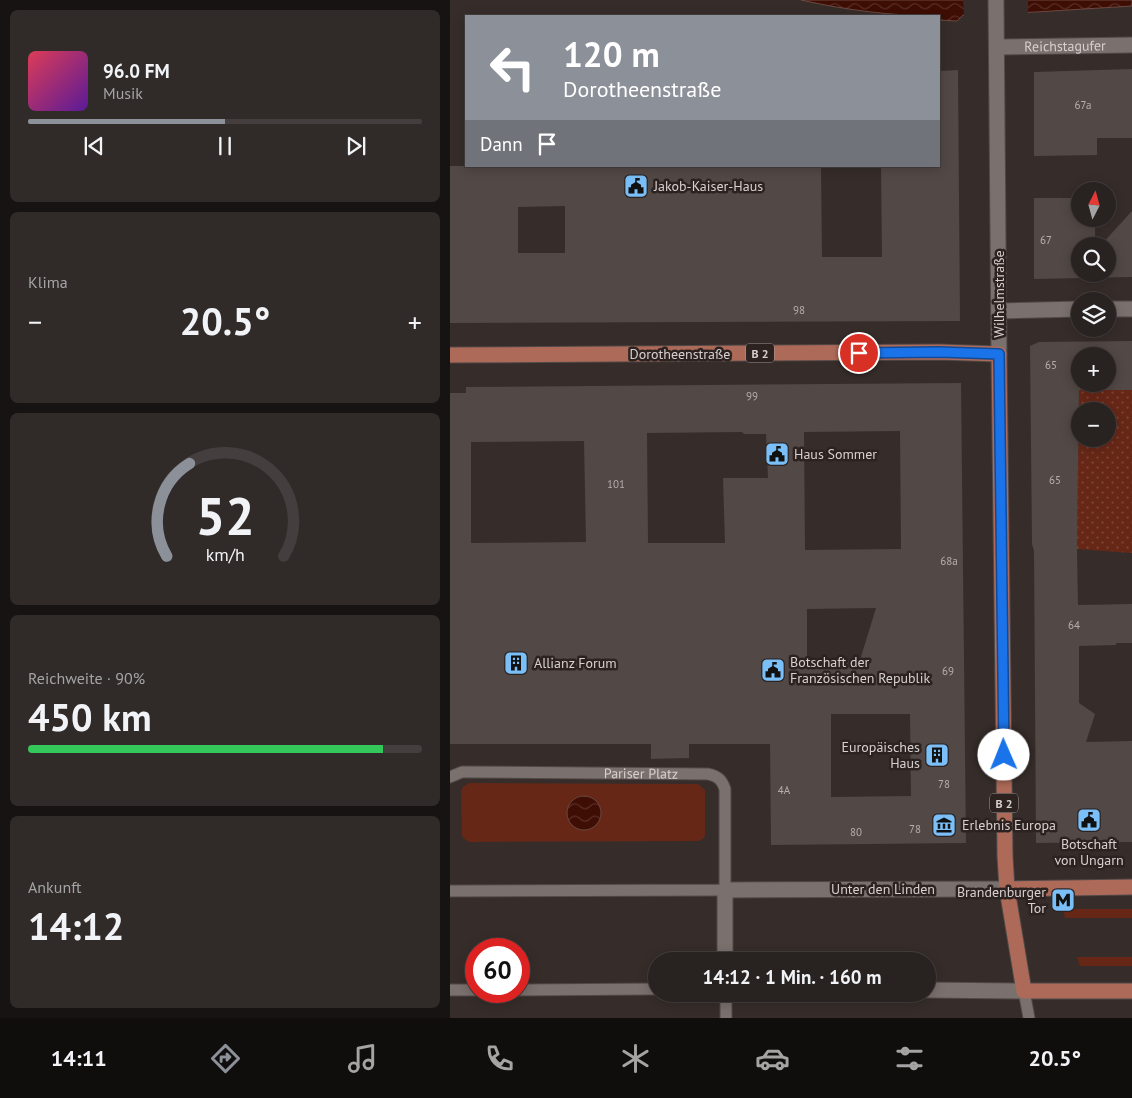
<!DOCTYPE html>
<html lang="de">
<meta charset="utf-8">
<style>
:root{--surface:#282220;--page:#302a29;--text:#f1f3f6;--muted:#a5a4a5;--line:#443f3e;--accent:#8c9099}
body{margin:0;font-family:"PT Sans",sans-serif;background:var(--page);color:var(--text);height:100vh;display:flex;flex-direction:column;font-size:19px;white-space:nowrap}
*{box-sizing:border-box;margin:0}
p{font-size:16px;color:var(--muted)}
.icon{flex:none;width:28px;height:28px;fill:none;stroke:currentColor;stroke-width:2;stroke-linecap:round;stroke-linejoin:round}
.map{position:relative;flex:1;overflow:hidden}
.side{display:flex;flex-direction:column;gap:10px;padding:10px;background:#161312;width:450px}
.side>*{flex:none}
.top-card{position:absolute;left:15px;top:15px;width:475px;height:152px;border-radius:0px;box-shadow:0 2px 12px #0003,0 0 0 1px var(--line);background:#8c9099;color:#fff;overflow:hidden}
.needle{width:32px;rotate:6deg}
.controls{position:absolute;left:621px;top:182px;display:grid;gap:10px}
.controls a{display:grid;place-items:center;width:45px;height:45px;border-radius:50%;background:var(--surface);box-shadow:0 2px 12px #0003,0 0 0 1px var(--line);font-size:25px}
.speed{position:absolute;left:15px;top:938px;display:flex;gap:10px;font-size:25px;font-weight:700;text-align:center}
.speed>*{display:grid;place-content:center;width:65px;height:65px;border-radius:50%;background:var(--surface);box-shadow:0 2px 12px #0003,0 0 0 1px var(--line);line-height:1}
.speed .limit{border:8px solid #d22;background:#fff;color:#111}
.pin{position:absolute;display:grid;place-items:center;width:42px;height:42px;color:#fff;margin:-21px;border:2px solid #fff;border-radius:50%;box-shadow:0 1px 5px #0007}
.me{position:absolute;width:55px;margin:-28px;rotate:359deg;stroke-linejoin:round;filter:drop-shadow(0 0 4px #0008)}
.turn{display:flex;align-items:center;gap:18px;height:105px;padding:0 15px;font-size:22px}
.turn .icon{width:65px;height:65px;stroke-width:2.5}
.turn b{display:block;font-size:35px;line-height:42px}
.then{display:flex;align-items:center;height:48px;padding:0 15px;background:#0003;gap:10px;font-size:19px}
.big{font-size:38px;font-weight:700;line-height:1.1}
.side .widget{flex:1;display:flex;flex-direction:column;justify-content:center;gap:8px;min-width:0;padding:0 18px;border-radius:8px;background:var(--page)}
.side .dial{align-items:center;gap:0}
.dial svg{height:130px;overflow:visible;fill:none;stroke:var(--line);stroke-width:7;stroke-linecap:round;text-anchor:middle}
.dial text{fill:var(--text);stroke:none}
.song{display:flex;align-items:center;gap:15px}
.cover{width:60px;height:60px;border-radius:8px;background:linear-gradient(135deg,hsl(350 70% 55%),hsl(270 70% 35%))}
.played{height:5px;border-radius:2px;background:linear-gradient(90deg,var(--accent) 50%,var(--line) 50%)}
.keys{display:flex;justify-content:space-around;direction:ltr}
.heat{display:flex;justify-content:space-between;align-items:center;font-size:28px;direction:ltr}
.charge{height:8px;border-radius:4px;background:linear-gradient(90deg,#34c759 90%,var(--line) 0)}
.trip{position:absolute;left:198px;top:952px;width:288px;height:50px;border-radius:25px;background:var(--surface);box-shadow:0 2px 12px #0003,0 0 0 1px var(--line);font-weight:700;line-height:50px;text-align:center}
.tab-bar{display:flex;height:80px;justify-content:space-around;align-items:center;background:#100e0d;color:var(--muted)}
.tab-bar .icon{width:35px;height:35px}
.tab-bar .current{color:var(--accent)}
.tab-bar b{font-size:22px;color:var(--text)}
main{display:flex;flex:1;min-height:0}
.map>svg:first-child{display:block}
.grass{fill:#672717;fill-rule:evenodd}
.park{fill:url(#park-dots);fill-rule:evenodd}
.water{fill:url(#water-waves);stroke:#6c4840}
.pier{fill:#362d2a}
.building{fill:#524846;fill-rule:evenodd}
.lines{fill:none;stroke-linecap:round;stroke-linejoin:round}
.service-casing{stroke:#514948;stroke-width:13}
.minor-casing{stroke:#514948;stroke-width:17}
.tertiary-casing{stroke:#514948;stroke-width:17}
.primary-casing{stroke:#514948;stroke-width:17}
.service{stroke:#7a706d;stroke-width:11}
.minor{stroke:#7a706d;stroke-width:15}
.tertiary{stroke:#7a706d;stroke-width:15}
.primary{stroke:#ae6a59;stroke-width:15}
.route-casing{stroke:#114b97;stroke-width:12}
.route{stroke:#1a73e8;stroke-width:9}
.labels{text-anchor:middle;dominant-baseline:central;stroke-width:5;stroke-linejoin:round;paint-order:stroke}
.number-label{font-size:11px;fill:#b5aead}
.shield{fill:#2c2321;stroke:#a39c9b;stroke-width:1}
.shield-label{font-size:12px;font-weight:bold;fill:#d6d0cf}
.street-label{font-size:14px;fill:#d6d0cf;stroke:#2c2321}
.poi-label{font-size:14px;fill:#d6d0cf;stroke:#2c2321;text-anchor:start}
</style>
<main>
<section class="side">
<div class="widget">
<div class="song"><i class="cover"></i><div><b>96.0 FM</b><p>Musik</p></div></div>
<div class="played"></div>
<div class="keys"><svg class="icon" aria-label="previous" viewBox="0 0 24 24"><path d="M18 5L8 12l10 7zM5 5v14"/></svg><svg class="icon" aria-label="pause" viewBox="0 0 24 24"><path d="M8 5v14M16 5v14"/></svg><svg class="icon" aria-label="next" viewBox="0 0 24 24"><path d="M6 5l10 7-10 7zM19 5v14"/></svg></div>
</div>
<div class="widget"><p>Klima</p>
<div class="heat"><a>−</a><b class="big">20.5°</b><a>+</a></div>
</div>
<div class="widget dial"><svg viewBox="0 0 100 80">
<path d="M14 69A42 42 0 1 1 86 69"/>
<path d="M14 69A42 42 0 0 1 28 12" stroke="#8c9099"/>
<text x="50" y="56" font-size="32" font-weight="700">52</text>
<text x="50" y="72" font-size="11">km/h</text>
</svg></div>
<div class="widget"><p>Reichweite · 90%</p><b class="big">450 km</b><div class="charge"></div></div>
<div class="widget"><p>Ankunft</p><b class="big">14:12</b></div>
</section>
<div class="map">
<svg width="682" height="1018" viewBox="0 0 682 1018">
<defs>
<pattern id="park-dots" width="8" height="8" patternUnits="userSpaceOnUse" patternTransform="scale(1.25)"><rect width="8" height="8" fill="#672717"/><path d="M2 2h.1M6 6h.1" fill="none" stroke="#7c4538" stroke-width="1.8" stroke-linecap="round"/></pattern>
<pattern id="water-waves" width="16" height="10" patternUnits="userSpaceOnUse" patternTransform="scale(1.25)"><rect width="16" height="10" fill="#3e0d03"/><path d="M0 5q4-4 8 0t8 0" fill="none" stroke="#592f27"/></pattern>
</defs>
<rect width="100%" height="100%" fill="#362d2a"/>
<g class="grass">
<path d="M 19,783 L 248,784 L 255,790 L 255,835 L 254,838 L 249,841 L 19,842 L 13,838 L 12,834 L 11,791 L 13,787 ZM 133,796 L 143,799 L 147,824 L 137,829 L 122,825 C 113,813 118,800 133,796 Z"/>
<polygon points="613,909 682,909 682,918 615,918"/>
<polygon points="627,957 682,957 682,966 630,966"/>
</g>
<path class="park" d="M 629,390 L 682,390 L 682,553 L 627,549 ZM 630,411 L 658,411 L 658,439 L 630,439 Z"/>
<g class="water">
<path d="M 351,0 L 682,0 L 682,6 L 586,12 L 513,15 L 507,21 L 489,20 L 489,16 C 442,16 396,10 351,0 Z"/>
<circle cx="134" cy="813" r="17"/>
</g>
<polygon class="pier" points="513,0 578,0 578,15 514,18"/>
<g class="building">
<polygon points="682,69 682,138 647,138 647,155 584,156 584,72"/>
<path d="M 508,70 L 510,321 L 0,323 L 0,166 L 371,166 L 372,257 L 432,257 L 431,166 L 489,166 L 489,71 ZM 115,206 L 115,253 L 68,253 L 68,207 Z"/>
<polygon points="584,198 630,198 630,219 645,219 645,246 630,246 630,274 658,274 658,246 650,246 682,211 682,277 584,279"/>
<path d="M 682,341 L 682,390 L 629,390 L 627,549 L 628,605 L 682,604 L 682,643 L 666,643 L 666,645 L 629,646 L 629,703 L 645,714 L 636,742 L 682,741 L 682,842 L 586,843 L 584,551 L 582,544 L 580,346 L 589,342 ZM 630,356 L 658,356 L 658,384 L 630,384 Z"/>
<path d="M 511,383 L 516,843 L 321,845 L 320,744 L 239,744 L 239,758 L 201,759 L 201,744 L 0,744 L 0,393 L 16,393 L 16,387 ZM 450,431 L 451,549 L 355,550 L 354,432 ZM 292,432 L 294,434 L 316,434 L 318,478 L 273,478 L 275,543 L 198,543 L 197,433 ZM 134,441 L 136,542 L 21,543 L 21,442 ZM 426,608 L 410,660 L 357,661 L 357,609 ZM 381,714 L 460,714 L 461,796 L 381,797 Z"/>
</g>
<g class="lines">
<g class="service-casing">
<g id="service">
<path id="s1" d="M 0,777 L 12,772 L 19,772 L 258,774 C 268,776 272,780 275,789 L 275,890 L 0,891"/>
<polyline points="0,990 26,990"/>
<polyline points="69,990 206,989"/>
<polyline points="574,991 579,1018"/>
<polyline points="276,1018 276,994"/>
</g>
</g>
<g class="minor-casing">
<g id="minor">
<path id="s2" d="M 547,47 L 682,45"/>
<polyline points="658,309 682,309"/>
<polyline points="549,311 630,309"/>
<polyline points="275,961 275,890 557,889"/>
<polyline points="476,990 574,991"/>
</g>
</g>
<g class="tertiary-casing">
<polyline id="tertiary" points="546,0 549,354"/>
</g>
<g class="primary-casing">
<g id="primary">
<polyline points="0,355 489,352 549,354 555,856 557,889 574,991 682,991"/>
<polyline points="557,889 682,887"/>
</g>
</g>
<use href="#service" class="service"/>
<use href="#minor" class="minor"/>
<use href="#tertiary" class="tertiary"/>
<use href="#primary" class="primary"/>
</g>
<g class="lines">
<g class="route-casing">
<polyline id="route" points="409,353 489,352 549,354 554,755"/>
</g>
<use href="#route" class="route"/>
</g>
<defs>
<g id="civic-square" transform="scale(1.25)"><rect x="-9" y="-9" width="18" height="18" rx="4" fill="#7abff8" stroke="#2c2321"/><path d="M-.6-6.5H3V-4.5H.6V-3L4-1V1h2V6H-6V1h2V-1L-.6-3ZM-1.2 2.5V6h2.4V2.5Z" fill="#111"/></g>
<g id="building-square" transform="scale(1.25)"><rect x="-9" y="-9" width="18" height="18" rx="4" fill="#7abff8" stroke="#2c2321"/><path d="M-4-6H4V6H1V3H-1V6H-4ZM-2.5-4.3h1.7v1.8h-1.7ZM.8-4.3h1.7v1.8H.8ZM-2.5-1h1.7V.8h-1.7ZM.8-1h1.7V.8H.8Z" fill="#111"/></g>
<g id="museum-square" transform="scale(1.25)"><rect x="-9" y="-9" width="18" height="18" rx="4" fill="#7abff8" stroke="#2c2321"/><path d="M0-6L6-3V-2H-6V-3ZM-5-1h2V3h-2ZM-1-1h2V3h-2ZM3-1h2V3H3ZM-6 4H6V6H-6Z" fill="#111"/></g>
<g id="metro-square" transform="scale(1.25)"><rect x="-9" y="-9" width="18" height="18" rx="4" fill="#7abff8" stroke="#2c2321"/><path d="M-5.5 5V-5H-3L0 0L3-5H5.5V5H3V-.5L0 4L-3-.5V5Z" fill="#111"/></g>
</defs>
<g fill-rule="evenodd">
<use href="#civic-square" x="186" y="186"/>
<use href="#civic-square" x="327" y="454"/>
<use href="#building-square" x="66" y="663"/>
<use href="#civic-square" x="323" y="670"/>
<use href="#building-square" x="487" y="755"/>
<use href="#civic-square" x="639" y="820"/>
<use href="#museum-square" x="494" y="825"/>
<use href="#metro-square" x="613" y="900"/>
</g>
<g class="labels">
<g class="number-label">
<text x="633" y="105">67a</text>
<text x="596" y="240">67</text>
<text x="349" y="310">98</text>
<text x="601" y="365">65</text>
<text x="302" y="396">99</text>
<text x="605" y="480">65</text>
<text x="166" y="484">101</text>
<text x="499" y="561">68a</text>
<text x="624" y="625">64</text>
<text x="498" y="671">69</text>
<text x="494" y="784">78</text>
<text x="334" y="790">4A</text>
<text x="465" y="829">78</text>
<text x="406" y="832">80</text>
</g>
<g class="shield">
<rect x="296" y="343.5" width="28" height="19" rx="4"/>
<rect x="540" y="793.5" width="28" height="19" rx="4"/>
</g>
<g class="shield-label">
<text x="310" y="353">B 2</text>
<text x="554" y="803">B 2</text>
</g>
<g class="street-label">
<text stroke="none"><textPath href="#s2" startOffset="68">Reichstagufer</textPath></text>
<text transform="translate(549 294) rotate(-90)">Wilhelmstraße</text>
<text x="230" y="354">Dorotheenstraße</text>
<text stroke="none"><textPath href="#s1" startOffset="192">Pariser Platz</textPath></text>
<text x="433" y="889">Unter den Linden</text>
</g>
<g class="poi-label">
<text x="204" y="186">Jakob-Kaiser-Haus</text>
<text x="344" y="454">Haus Sommer</text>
<text x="340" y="662">Botschaft der<tspan x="340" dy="16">Französischen Republik</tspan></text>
<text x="84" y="663">Allianz Forum</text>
<text x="470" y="747" text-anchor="end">Europäisches<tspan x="470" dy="16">Haus</tspan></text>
<text x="512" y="825">Erlebnis Europa</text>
<text x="639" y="844" text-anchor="middle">Botschaft<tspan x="639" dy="16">von Ungarn</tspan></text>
<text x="596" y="892" text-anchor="end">Brandenburger<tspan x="596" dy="16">Tor</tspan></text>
</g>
</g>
</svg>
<div class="controls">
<a><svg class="needle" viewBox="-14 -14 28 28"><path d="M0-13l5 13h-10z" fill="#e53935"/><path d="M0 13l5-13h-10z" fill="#a5a4a5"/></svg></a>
<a><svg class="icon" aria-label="search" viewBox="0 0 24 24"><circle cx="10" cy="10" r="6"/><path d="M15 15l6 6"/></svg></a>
<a><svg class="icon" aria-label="layers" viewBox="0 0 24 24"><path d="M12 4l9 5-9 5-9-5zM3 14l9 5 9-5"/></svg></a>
<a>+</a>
<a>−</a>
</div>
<div class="speed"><div class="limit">60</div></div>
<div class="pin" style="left:409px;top:353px;background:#d93025"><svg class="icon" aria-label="arrive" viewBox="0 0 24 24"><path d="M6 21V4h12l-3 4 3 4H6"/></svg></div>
<svg class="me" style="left:554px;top:755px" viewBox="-20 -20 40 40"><circle r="19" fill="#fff"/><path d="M0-13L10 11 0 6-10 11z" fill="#1a73e8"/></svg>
<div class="trip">14:12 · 1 Min. · 160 m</div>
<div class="top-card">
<div class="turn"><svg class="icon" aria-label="left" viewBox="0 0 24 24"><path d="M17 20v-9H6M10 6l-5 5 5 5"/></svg><div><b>120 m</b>Dorotheenstraße</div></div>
<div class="then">Dann<svg class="icon" aria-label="arrive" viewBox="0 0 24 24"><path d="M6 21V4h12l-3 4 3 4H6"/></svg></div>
</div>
</div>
</main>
<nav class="tab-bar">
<b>14:11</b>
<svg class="icon current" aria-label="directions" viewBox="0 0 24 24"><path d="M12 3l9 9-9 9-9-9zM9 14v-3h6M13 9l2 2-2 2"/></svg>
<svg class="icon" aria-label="music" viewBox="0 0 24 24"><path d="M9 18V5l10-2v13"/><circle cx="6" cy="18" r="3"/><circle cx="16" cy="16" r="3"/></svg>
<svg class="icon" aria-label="phone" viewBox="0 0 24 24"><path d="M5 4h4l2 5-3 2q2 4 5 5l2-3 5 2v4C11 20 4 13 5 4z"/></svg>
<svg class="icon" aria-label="climate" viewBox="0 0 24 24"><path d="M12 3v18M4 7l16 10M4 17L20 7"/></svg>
<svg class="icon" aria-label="car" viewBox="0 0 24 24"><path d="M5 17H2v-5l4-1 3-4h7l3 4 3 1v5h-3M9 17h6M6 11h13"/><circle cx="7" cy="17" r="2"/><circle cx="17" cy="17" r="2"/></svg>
<svg class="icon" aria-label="filters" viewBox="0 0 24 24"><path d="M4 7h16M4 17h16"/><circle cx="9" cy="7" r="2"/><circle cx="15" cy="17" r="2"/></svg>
<b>20.5°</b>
</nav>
